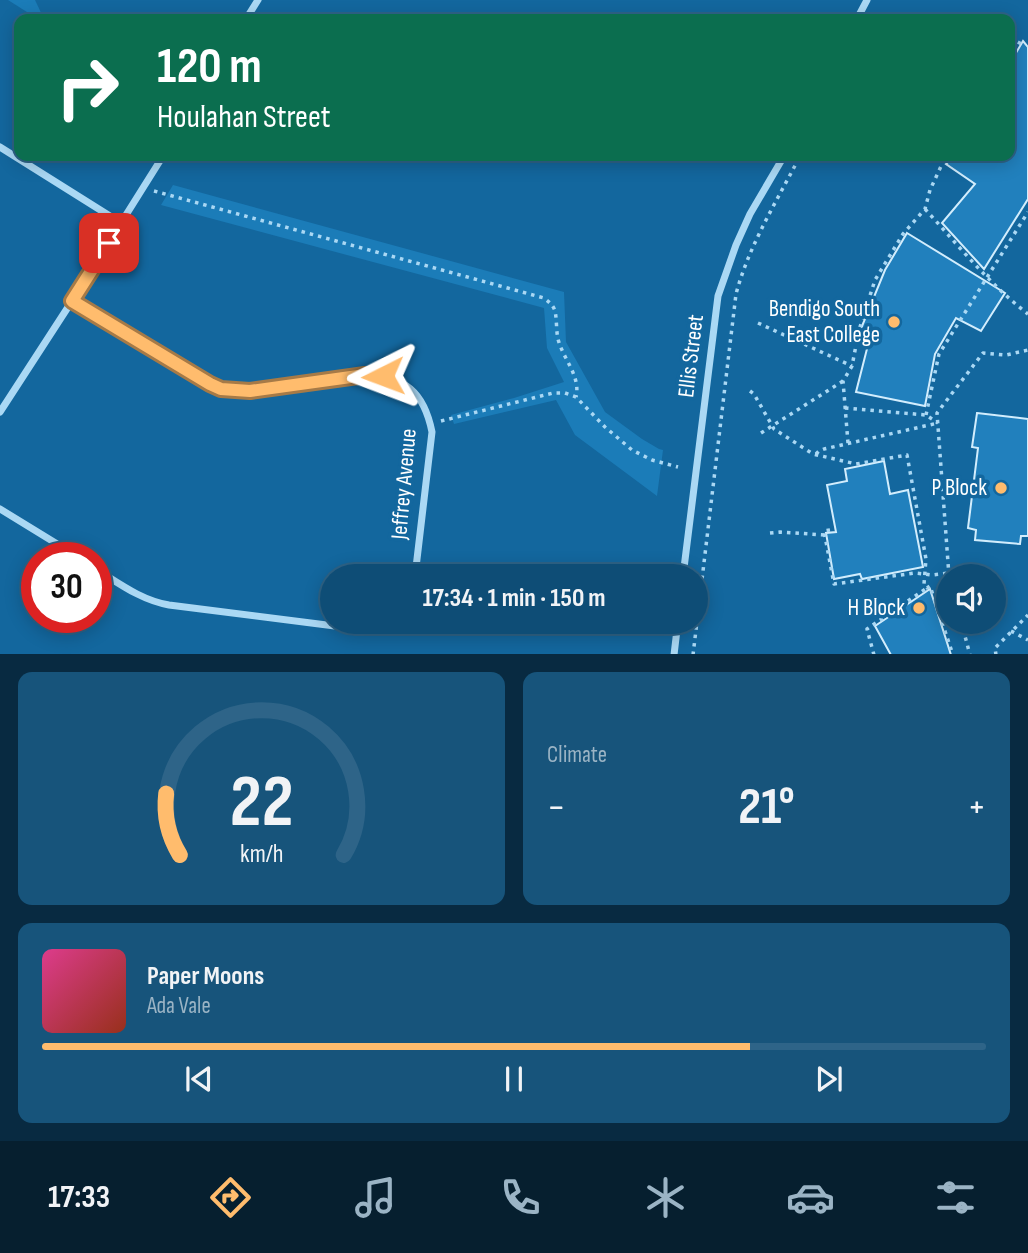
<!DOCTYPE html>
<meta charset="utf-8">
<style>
:root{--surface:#0e4d76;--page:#17547b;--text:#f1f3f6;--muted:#9bb4c5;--line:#2e6488;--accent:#ffbc6d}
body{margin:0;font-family:"Sofia Sans Condensed",sans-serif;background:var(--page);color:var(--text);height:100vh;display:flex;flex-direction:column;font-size:26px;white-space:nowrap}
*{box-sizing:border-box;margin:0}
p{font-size:23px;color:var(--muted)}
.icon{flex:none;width:38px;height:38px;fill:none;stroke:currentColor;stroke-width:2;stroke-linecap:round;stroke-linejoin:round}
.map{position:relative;height:654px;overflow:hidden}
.sheet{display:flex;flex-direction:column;gap:18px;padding:18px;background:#082a41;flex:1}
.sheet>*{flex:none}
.guide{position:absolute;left:14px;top:14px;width:1001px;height:147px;border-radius:14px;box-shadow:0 4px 18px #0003,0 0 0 2px var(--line);background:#0b6e4f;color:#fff;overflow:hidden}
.tools{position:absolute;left:936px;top:564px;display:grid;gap:14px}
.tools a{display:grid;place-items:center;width:70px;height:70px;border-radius:50%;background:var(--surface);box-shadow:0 4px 18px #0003,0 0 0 2px var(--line);font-size:35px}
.speed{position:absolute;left:21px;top:542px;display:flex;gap:14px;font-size:35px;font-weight:700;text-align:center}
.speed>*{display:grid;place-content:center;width:91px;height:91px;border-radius:50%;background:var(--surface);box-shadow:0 4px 18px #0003,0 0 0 2px var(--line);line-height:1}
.speed .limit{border:10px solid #d22;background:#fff;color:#111}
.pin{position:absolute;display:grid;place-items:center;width:60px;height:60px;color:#fff;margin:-30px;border-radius:14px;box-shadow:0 4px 10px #0006}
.me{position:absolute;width:77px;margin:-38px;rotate:267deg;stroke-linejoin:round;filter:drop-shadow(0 0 5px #0008)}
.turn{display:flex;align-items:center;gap:24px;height:147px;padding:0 28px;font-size:32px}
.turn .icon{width:91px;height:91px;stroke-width:2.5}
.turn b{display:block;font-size:49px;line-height:60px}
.big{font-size:52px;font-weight:700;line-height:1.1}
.sheet .card{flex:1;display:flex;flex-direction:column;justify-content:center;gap:10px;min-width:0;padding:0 24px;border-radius:14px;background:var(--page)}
.sheet .dial{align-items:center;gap:0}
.dial svg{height:182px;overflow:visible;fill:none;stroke:var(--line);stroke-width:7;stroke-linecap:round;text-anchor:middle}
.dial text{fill:var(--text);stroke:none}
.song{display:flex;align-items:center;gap:21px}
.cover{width:84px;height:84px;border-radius:10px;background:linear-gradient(135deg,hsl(330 70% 55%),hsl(10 70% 35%))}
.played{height:7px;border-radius:4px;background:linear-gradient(90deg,var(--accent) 75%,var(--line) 75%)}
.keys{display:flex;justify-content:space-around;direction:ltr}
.heat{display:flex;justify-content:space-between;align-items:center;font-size:38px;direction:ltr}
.sheet .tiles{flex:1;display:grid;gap:18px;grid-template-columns:1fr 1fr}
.card:last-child{grid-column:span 2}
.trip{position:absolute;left:320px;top:564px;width:388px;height:70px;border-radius:35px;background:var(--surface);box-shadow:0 4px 18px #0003,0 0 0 2px var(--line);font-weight:700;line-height:70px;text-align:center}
.menu{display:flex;height:112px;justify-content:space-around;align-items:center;background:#061f2f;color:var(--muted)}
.menu .icon{width:49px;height:49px}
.menu .selected{color:var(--accent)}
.menu b{font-size:32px;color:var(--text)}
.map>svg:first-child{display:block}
.green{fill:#1b7cb8}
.building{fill:#2180bd;stroke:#d2edfd;stroke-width:2}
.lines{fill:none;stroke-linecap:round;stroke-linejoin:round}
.path{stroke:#aad8f4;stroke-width:3.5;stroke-dasharray:3.5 5;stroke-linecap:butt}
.minor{stroke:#aad8f4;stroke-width:7}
.route-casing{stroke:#a67a47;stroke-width:18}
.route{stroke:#ffbc6d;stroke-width:12}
.poi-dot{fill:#ffbc6d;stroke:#13679e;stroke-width:2.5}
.labels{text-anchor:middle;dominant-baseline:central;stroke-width:7;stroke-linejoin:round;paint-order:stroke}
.poi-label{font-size:23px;fill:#fff;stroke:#13679e;text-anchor:end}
.street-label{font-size:23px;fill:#fff;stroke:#13679e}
</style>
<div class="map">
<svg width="1028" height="655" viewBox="0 0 1028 655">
<rect width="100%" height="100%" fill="#13679e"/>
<g class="green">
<polygon points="8,0 35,0 44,19 38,19"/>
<polygon points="173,185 564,292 566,342 605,412 642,439 659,449 663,450 657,496 575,435 556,400 454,424 451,415 514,398 564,382 547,348 544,308 161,205"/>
</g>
<g class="building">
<polygon points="1023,41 1028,47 1028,199 984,269 942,223 975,184 946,164 954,156 1010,156 1010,63"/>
<polygon points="907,233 1005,293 981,331 956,318 935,354 925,406 856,392 870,337 860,331 885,270"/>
<polygon points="977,413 1028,419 1028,536 1021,536 1020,544 975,540 976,530 968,528 978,448 972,447"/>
<polygon points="884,461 890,494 908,490 923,567 862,579 860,574 834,579 826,533 836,532 827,485 847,481 845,469"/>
<polygon points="930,589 951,655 891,655 875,626"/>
</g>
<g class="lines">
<g class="path">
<polyline points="1010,59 1021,40"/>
<path d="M 154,191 L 544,298 C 549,302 553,305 555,311 C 557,320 556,330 558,339 C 563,359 581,376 576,397"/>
<path d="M 925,209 C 958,245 989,284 1028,314"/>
<polyline points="758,323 852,366"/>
<polyline points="750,391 754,394 774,429 813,454 856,464 907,455 926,559 924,584 927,588 930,586 953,655"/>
<polyline points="845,408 926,415 938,423"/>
<polyline points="926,415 939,354 1028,212"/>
<polyline points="441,421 553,393 565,393 576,397 605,427 632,450 652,460 678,467"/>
<polyline points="761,433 843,381"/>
<polyline points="848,443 843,381 852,366 859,330 875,280 903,234 925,209 930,190 943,162 949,156"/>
<polyline points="816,454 819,451 824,449 938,423"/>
<polyline points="830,530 824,531 834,584 915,573 932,575 949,573"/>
<polyline points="770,533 780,532 825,535"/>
<polyline points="949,576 937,413 983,353 1006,355 1028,350"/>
<polyline points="961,621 970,655"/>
<polyline points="1011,631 1028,640"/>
<path d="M 693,655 L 736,294 C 749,245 777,201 800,156"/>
<polyline points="874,655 867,629 927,588"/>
<polyline points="996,655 995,648 1028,615"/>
</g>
<g class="minor">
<polyline points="246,19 258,0"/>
<polyline points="857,19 867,0"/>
<polyline points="0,147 121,223"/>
<path d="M 72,301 L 210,384 L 221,389 L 250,391 L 365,375 C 405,376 424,392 432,432 L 415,576"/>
<polyline points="0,412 72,301 163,156"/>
<polyline points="0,509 80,558"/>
<path d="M 96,569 C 120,584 141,600 169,605 L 374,631 C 386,632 397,631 405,621"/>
<polyline points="683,576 718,296 736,245 750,214 784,156"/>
<polyline points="674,655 678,621"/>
</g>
</g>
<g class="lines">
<g class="route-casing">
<polyline id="route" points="109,243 72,301 210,384 221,389 250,391 365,375 383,376"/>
</g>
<use href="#route" class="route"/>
</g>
<g class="poi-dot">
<circle cx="894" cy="322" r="7"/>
<circle cx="1001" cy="488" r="7"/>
<circle cx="919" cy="608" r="7"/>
</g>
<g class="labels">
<g class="poi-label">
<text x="880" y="309">Bendigo South<tspan x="880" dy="26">East College</tspan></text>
<text x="987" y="488">P Block</text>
<text x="905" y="608">H Block</text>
</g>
<g class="street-label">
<text transform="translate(691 356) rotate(-83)">Ellis Street</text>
<text transform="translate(404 484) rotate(-85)">Jeffrey Avenue</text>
</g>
</g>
</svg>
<div class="tools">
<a><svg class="icon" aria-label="sound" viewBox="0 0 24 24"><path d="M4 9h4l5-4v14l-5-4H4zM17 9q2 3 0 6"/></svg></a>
</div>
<div class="speed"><div class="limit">30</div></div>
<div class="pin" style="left:109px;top:243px;background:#d93025"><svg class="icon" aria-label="arrive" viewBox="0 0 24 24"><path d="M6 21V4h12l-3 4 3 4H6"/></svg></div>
<svg class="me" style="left:383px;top:376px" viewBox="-20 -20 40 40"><path d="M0-17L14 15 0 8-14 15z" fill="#ffbc6d" stroke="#fff" stroke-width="4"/></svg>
<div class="trip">17:34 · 1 min · 150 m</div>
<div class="guide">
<div class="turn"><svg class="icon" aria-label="right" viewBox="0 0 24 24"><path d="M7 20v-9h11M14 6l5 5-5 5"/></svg><div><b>120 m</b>Houlahan Street</div></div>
</div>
</div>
<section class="sheet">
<div class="tiles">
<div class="card dial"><svg viewBox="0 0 100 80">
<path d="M14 69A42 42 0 1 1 86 69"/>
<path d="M14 69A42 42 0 0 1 8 42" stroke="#ffbc6d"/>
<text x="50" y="56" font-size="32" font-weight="700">22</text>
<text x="50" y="72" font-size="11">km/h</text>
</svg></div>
<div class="card"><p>Climate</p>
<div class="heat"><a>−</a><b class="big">21°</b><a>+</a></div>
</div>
<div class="card">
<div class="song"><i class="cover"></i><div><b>Paper Moons</b><p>Ada Vale</p></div></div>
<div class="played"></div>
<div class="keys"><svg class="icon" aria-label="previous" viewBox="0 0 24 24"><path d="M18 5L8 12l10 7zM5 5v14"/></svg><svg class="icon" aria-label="pause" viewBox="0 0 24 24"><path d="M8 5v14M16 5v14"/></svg><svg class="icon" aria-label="next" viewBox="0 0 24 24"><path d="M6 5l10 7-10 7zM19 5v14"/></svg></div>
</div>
</div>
</section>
<nav class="menu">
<b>17:33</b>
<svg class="icon selected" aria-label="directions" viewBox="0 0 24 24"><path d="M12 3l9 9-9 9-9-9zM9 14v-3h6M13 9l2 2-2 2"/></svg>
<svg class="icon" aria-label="music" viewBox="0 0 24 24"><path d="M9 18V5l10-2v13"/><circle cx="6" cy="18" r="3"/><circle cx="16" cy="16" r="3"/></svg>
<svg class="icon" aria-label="phone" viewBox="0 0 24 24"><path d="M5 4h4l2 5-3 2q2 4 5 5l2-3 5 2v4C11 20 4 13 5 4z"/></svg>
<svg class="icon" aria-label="climate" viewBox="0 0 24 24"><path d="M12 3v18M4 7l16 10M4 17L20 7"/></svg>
<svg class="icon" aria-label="car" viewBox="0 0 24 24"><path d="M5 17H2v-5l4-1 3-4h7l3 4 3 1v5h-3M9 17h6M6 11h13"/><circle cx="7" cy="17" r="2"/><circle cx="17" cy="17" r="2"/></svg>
<svg class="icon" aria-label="filters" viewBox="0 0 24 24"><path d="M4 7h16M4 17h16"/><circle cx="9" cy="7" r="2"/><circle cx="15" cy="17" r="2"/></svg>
</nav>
